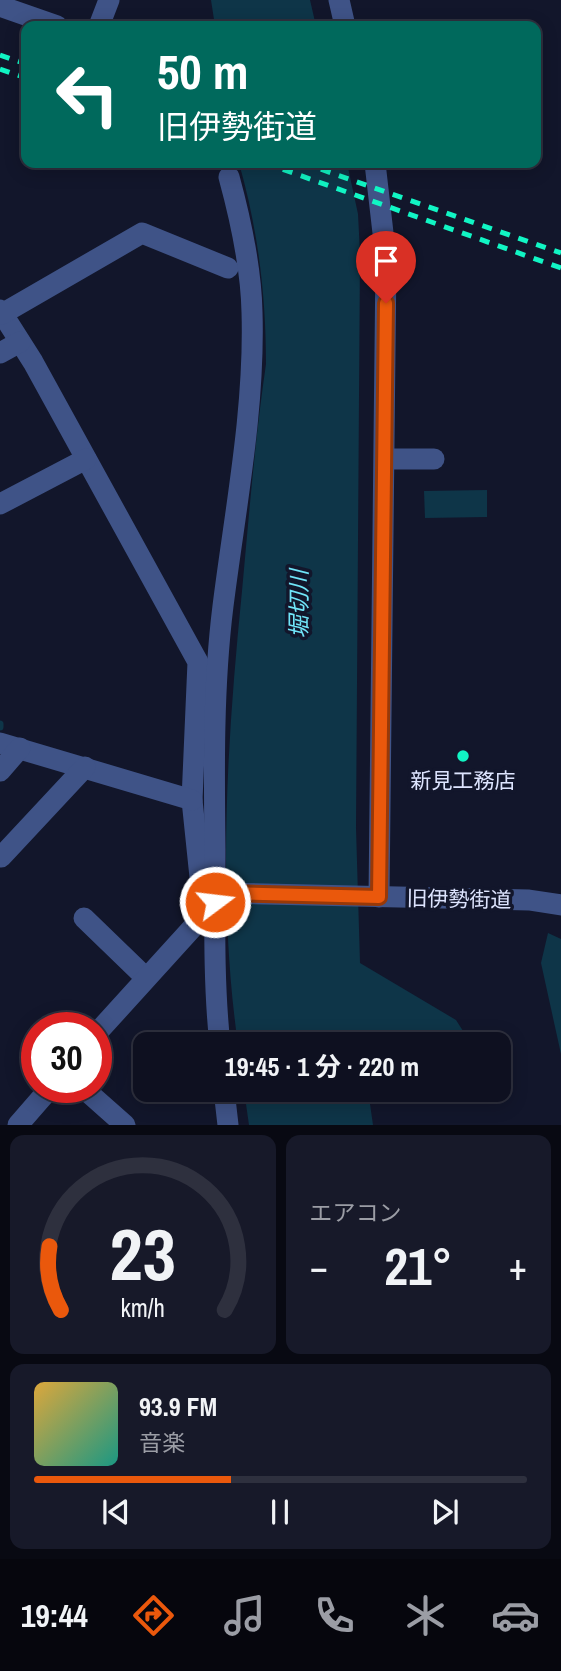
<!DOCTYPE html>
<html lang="ja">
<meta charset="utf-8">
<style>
:root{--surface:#0e1020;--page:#171929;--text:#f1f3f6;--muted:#9b9da5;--line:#2e303e;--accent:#ea580c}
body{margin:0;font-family:"Archivo Narrow","Noto Sans JP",sans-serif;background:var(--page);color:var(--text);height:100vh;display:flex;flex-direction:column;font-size:26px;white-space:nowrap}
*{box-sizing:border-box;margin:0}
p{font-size:23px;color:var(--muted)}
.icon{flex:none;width:38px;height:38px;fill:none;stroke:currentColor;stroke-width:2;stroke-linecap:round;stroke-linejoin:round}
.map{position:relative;height:1125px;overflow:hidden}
.sheet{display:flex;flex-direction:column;gap:10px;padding:10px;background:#080912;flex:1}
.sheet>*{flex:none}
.top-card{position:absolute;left:21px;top:21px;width:520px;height:147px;border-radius:14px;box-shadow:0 4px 18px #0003,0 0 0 2px var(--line);background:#00695c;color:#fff;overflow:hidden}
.speed{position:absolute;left:21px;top:1012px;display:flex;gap:14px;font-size:35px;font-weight:700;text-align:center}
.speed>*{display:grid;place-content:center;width:91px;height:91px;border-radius:50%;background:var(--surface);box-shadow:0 4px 18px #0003,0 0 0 2px var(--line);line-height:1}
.speed .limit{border:10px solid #d22;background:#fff;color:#111}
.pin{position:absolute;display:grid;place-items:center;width:60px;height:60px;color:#fff;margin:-72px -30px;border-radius:50% 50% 50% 0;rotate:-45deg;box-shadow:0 0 7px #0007}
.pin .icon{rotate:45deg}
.me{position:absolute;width:77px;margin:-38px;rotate:75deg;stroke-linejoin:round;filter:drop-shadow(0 0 5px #0008)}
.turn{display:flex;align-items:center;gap:24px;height:147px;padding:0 21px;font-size:32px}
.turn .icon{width:91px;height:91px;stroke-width:2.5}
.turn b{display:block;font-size:49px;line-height:60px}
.big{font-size:52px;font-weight:700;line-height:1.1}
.sheet .card{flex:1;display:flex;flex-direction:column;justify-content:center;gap:10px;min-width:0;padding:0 24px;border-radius:14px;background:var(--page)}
.sheet .dial{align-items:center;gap:0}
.dial svg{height:182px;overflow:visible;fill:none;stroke:var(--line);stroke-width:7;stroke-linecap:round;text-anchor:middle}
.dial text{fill:var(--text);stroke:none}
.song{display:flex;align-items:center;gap:21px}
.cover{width:84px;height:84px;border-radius:10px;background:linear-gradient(135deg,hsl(40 70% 55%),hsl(170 70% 35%))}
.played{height:7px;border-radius:4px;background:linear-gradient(90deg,var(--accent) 40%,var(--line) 40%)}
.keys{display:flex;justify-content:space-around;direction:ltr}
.heat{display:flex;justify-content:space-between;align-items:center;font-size:38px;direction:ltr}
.sheet .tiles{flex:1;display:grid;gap:10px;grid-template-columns:1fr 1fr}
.card:last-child{grid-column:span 2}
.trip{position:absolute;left:133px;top:1032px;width:378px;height:70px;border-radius:14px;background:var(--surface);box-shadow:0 4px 18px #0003,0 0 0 2px var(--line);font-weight:700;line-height:70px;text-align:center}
.tabs{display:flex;height:112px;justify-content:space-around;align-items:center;background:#06060d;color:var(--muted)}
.tabs .icon{width:49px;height:49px}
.tabs .on{color:var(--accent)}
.tabs b{font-size:32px;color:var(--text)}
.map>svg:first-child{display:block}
.water{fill:#0e3548}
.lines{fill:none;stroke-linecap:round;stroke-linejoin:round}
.stream{stroke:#0e3548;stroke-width:7}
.minor{stroke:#3f5387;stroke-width:21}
.rail{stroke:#11f5c4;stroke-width:5;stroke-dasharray:10 9;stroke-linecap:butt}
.route-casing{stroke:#983908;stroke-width:18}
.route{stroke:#ea580c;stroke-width:12}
.poi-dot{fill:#11f5c4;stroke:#12162b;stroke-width:2.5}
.labels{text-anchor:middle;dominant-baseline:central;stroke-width:7;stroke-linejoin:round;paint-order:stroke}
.poi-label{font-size:21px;fill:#dde4fe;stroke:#12162b}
.street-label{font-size:21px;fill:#dde4fe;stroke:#12162b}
.water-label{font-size:23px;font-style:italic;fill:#70e5f9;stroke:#12162b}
</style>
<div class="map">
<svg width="561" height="1125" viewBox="0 0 561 1125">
<rect width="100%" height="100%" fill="#12162b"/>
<g class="water">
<polygon points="211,0 310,0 316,26 215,26"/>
<path d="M 239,163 L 347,163 L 358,214 L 360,253 L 356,828 L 360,963 L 456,1020 L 472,1045 L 238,1045 C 217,894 227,741 242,591 C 249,515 255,439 266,364 C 266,295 258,230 239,163 Z"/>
<polygon points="487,490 487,517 425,518 424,491"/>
<polygon points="548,933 561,939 561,1054 541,963"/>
<polygon points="244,1090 368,1090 373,1125 249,1125"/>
</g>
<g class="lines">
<polyline class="stream" points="0,724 0,727"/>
<g class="minor">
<polyline points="339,0 345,26"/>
<polyline points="0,6 57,26"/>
<polyline points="99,26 109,0"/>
<polyline points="375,163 386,259 379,897"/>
<polyline points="0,310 33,362 198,662 192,800 203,906"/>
<polyline points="2,314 142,233 228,268"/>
<polyline points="0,353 20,342"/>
<polyline points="386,459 434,459"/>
<polyline points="0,504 86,459"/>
<polyline points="0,743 192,800"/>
<polyline points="0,771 20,748"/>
<polyline points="1,857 85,767"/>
<polyline points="84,918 145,977"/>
<polyline points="96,1034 224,893 529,900 561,905"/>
<path d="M 220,1045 C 213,979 215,915 215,849 C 214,769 213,686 223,606 C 235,510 255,410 252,312 C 251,266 241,221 229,177"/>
<polyline points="82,1087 125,1125"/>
<polyline points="224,1090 228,1125"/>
<polyline points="18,1125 51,1087"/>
</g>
<g class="rail">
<polyline points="0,55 26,64"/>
<polyline points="0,69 26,78"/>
<polyline points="265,163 561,268"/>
<polyline points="303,163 561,253"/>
</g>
</g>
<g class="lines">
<g class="route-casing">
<polyline id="route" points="215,902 224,893 379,897 386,303"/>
</g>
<use href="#route" class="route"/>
</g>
<circle class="poi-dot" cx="463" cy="756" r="7"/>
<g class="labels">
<g class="poi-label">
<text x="463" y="780">新見工務店</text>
</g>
<g class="street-label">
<text transform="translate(459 899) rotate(1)">旧伊勢街道</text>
</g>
<g class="water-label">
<text transform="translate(298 604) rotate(-90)">堀切川</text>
</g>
</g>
</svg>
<div class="speed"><div class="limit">30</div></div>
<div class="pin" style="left:386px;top:303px;background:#d93025"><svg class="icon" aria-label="arrive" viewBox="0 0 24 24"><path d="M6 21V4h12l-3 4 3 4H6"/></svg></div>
<svg class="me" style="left:215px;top:902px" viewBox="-20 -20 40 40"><circle r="17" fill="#ea580c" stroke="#fff" stroke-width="3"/><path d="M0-11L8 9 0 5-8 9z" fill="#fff"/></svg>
<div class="trip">19:45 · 1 分 · 220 m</div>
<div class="top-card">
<div class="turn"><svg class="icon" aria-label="left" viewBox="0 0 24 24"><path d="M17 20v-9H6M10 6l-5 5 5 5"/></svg><div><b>50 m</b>旧伊勢街道</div></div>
</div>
</div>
<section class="sheet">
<div class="tiles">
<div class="card dial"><svg viewBox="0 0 100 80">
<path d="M14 69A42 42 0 1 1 86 69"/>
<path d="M14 69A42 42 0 0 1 9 41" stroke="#ea580c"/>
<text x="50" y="56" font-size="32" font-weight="700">23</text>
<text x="50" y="72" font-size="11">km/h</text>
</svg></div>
<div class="card"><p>エアコン</p>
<div class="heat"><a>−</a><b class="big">21°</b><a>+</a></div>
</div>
<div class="card">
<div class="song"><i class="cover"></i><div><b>93.9 FM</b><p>音楽</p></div></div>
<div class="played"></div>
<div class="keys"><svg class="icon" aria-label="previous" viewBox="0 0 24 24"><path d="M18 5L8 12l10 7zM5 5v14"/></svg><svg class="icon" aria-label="pause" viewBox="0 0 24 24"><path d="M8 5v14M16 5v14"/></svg><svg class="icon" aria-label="next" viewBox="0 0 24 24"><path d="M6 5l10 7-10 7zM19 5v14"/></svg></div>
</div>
</div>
</section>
<nav class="tabs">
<b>19:44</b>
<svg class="icon on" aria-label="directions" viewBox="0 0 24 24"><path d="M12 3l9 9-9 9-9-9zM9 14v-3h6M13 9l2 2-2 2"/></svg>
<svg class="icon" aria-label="music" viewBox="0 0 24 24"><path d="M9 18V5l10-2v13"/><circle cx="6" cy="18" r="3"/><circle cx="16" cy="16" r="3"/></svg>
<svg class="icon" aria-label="phone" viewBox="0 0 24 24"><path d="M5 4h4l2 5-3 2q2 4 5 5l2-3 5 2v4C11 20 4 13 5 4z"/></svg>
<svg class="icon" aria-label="climate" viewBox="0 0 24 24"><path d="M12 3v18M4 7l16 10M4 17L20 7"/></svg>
<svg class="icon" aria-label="car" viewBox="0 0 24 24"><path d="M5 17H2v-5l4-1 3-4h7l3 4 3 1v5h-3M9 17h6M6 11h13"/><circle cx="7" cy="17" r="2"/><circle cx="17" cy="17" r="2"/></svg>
</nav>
